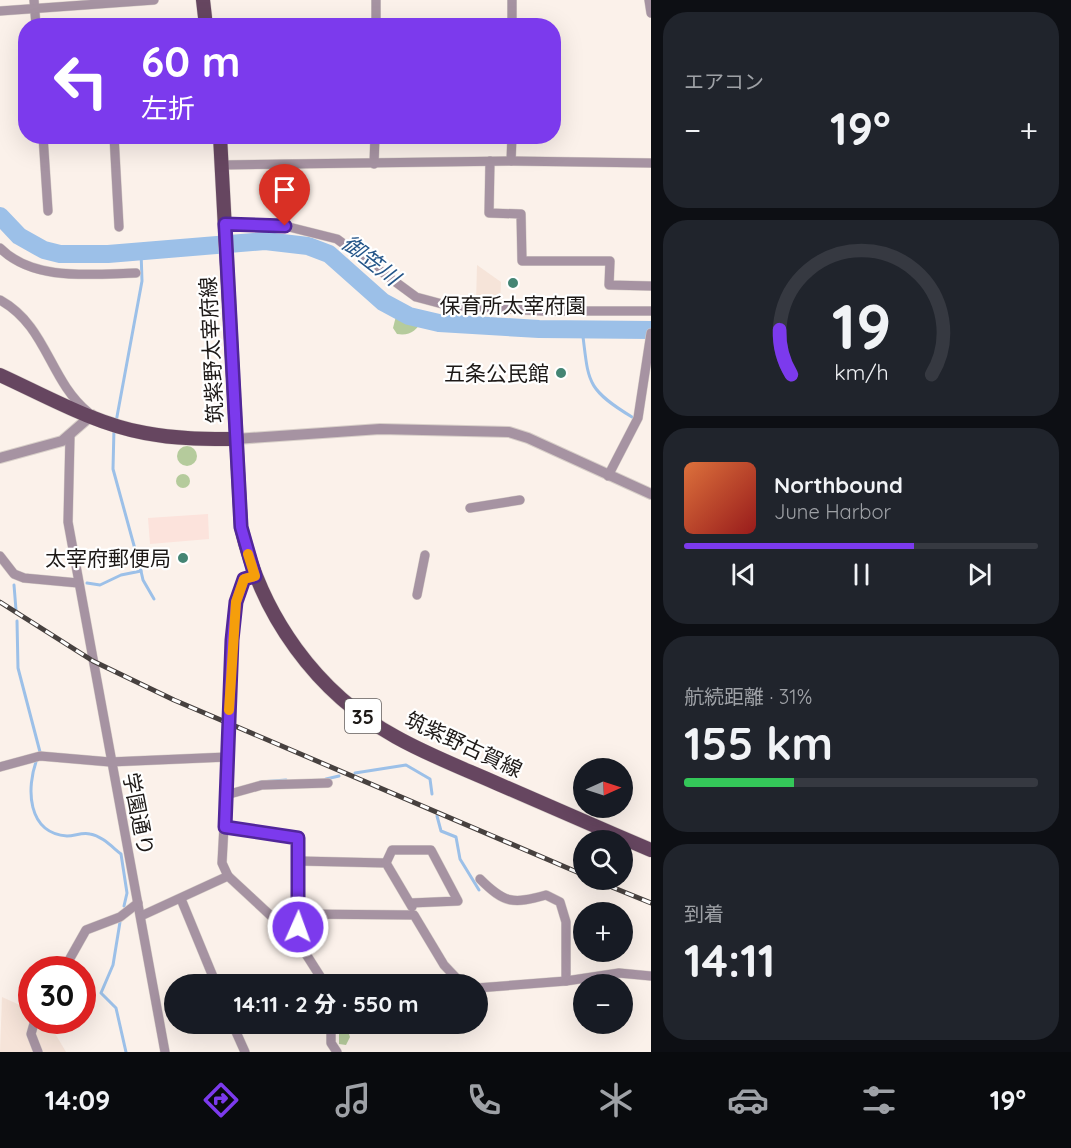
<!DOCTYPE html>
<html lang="ja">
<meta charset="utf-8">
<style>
:root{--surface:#171b24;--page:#20242c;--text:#f1f3f6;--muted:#9ea1a6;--line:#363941;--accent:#7c3aed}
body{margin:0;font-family:Quicksand,"Noto Sans JP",sans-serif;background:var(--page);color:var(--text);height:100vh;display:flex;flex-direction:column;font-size:22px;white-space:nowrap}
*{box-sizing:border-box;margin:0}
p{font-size:20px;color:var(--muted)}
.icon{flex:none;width:33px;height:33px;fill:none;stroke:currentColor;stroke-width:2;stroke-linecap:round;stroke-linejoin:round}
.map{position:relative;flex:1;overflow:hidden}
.details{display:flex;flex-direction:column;gap:12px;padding:12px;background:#0d0f14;width:420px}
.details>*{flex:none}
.guide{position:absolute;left:18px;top:18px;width:543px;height:126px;border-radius:24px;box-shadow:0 6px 24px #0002;background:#7c3aed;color:#fff;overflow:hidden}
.needle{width:39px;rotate:87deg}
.controls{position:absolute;left:573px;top:758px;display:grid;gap:12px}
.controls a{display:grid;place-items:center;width:60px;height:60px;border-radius:50%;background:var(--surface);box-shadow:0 6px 24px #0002;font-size:30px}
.speed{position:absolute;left:18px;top:956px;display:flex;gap:12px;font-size:30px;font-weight:700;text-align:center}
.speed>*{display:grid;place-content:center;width:78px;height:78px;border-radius:50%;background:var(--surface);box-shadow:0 6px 24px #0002;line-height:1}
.speed .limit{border:9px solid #d22;background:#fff;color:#111}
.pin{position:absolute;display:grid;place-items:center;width:51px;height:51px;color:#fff;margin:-62px -26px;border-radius:50% 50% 50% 0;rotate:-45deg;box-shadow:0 0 6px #0007}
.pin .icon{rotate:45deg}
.me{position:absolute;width:66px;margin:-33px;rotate:2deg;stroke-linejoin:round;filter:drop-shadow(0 0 4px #0008)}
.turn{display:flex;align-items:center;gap:21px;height:126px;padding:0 24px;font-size:27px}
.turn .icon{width:78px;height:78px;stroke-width:2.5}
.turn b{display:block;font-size:42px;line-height:51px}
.big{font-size:45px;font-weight:800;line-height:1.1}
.details .widget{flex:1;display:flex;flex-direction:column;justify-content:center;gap:9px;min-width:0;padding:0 21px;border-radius:24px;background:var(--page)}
.details .dial{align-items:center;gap:0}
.dial svg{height:156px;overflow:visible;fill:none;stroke:var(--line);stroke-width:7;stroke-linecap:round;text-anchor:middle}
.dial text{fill:var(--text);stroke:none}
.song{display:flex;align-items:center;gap:18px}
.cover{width:72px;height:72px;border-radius:9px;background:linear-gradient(135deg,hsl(20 70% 55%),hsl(0 70% 35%))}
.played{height:6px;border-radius:3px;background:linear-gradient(90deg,var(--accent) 65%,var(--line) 65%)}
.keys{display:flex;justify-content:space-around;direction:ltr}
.heat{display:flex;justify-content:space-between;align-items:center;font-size:33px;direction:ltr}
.charge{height:9px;border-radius:4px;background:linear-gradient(90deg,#34c759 31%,var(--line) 0)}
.trip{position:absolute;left:164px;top:974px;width:324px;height:60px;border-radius:30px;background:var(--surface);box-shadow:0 6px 24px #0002;font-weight:800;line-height:60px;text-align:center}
.menu{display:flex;height:96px;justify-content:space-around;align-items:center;background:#090b0e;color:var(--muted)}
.menu .icon{width:42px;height:42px}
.menu .selected{color:var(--accent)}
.menu b{font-size:27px;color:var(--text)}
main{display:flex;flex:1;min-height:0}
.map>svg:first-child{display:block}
.built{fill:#f6e4d9}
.industrial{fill:#fce3dc}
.forest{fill:#b5cb9c}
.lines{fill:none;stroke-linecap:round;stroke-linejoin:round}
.stream{stroke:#9cc0e8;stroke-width:3}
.river{stroke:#9cc0e8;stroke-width:18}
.minor-casing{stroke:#d7cec8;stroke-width:10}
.tertiary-casing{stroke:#d7cec8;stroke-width:12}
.primary-casing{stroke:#d7cec8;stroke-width:15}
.minor{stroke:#a693a2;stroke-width:9}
.tertiary{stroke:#a693a2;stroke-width:10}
.primary{stroke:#664660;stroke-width:14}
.rail-casing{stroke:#47413f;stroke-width:5}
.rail{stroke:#fff;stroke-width:3;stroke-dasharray:9;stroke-linecap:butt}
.route-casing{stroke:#51269a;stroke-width:15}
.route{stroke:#7c3aed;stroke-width:10}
.slow{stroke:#f59e0b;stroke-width:10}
.poi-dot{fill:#448574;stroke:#fff;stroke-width:2}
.labels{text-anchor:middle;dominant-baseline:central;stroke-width:4.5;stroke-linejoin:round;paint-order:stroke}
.shield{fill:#fff;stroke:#615e5d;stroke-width:1.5}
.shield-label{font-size:20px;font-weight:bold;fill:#1d1917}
.poi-label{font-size:21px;fill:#1d1917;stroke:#fff;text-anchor:end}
.street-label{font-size:21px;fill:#1d1917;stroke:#fff}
.water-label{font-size:22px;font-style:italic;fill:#245588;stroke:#fff}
</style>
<main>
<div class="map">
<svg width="651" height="1052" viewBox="0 0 651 1052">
<rect width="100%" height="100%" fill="#fbf1ea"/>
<g class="built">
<polygon points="477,265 501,282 500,304 476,303"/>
<polygon points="2,997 31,1010 32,1020 47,1020 66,1052 0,1052"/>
</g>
<polygon class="industrial" points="208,514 209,539 150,544 148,518"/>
<g class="forest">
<path d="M 403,311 L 408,311 L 412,319 L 422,321 C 416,330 411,336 397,334 L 393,328 L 396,316 Z"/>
<circle cx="187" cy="456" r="10"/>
<circle cx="183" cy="481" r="7"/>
<polygon points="339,1023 345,1023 350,1037 346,1045 339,1044"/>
</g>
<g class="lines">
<g class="stream">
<path d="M 582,329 C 589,381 584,388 632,417"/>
<polyline points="116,422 142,281 141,251"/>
<polyline points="141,571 143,580 154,599"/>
<polyline points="87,583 100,585 121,575 141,571 113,469 114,428"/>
<polyline points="14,585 16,610"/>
<polyline points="17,621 18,668 40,752"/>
<path d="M 37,759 C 26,788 27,833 67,836 C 75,836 82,832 90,834 C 102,836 112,847 121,854 L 127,893 L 124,906"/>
<polyline points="355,773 406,765 430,779 432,794"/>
<polyline points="326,779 339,776"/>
<polyline points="260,782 286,780"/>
<polyline points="437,816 441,831 456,837 460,859 479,890"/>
<polyline points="120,922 113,965 101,993 116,1008 126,1052"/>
</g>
<polyline class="river" points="0,216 19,236 44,250 60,254 108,254 265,241 308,246 329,254 383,302 409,316 439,323 539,329 651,330"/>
<g class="minor-casing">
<g id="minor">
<polyline points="34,0 36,26"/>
<polyline points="376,0 376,26"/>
<polyline points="512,0 512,26"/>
<polyline points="649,0 651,13"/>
<polyline points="0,11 154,0"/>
<polyline points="43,136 48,211"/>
<polyline points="114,136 119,227"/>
<polyline points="490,161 489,213 521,214 522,261 610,261 609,285 651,286"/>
<polyline points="511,161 512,136"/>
<polyline points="374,164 375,136"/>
<polyline points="222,165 511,161 651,163"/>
<polyline points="225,224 285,226 337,239 416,297 446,305 542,311 651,311"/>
<path d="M 0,248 C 34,282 92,274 136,273"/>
<path d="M 0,300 C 47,326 49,380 88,412"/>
<polyline points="70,436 68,522 165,1052"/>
<polyline points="608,476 638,418 651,333"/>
<polyline points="470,508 520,500"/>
<polyline points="0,556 14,574 24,578 78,583"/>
<polyline points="417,595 425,555"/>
<polyline points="0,767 40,756 110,762 227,757"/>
<polyline points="226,795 262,785 328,783"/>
<polyline points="225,827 298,838 300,861 297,940"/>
<polyline points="300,861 386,863 412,907"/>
<polyline points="386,863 392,850 431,850 458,901 411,903"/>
<polyline points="228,876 222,863 236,602 245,579 255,576"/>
<path d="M 480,879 C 505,904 513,904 546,895 L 560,902 L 566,922 L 566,981"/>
<polyline points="181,899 216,984"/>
<polyline points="298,914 414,915 444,965 462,984"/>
<polyline points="141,916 228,876 297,940 325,984"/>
<polyline points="64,969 86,930 120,917 138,903"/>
<polyline points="477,988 566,981 619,973 651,976"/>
<polyline points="35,1020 31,1034 38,1052"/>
<polyline points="232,1023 245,1052"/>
<polyline points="331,1023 331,1043 337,1052"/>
</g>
</g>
<g class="tertiary-casing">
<g id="tertiary">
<polyline points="236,439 380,429 509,432 528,438 651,494"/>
<polyline points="0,458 62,441 92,415"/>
</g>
</g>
<g class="primary-casing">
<g id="primary">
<polyline points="203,0 206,26"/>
<path d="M 220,136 L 241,527 C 261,615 316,693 396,737 C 428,755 462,768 496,783 C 547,805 599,828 651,850"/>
<path d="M 0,375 C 46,396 95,424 145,433 C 176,439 205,439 236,439"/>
</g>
</g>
<use href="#minor" class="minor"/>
<use href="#tertiary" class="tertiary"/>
<use href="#primary" class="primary"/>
<g class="rail-casing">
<g id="rail">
<polyline points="0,602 93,661 174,700 584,875"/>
<polyline points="592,879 651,903"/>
</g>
</g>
<use href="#rail" class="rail"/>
</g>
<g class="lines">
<g class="route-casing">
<polyline id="route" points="285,226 225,224 241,527 255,576 244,579 236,602 232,640 225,827 298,838 298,927"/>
</g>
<use href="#route" class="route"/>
<polyline class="slow" points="229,710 236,602 244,579 255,576 248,554"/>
</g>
<g class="poi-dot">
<circle cx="513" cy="283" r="6"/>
<circle cx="561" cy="373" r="6"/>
<circle cx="183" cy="558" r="6"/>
</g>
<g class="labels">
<rect class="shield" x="345" y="699" width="36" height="34" rx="4.5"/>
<g class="shield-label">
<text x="363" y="716">35</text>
</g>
<g class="poi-label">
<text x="513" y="305" text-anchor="middle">保育所太宰府園</text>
<text x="549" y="373">五条公民館</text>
<text x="171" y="558">太宰府郵便局</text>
</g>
<g class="street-label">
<text transform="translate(211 350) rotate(-93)">筑紫野太宰府線</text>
<text transform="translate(464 744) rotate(25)">筑紫野古賀線</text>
<text transform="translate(139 814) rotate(79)">学園通り</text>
</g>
<g class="water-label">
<text transform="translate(371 260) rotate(38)">御笠川</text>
</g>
</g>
</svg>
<div class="controls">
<a><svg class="needle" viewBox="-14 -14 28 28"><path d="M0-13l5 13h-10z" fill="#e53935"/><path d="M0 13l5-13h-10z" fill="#9ea1a6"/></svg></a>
<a><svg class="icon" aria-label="search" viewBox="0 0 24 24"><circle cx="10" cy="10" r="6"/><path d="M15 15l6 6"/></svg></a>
<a>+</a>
<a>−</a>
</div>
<div class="speed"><div class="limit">30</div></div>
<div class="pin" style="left:285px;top:226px;background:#d93025"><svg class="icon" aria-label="arrive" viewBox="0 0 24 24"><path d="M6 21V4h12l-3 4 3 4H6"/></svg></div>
<svg class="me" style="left:298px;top:927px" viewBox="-20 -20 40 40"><circle r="17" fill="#7c3aed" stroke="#fff" stroke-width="3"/><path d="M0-11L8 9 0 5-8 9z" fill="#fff"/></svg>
<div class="trip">14:11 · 2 分 · 550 m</div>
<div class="guide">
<div class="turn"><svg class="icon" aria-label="left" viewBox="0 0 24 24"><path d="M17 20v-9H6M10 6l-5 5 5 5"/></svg><div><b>60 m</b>左折</div></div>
</div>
</div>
<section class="details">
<div class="widget"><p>エアコン</p>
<div class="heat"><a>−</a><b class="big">19°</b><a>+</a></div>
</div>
<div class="widget dial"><svg viewBox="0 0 100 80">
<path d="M14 69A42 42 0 1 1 86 69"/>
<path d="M14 69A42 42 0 0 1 8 46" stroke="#7c3aed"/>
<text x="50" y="56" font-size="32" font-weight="700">19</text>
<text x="50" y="72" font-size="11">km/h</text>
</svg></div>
<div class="widget">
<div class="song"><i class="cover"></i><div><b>Northbound</b><p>June Harbor</p></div></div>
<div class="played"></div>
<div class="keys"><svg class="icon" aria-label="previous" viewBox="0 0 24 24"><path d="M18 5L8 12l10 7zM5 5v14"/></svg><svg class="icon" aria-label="pause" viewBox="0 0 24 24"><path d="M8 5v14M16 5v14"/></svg><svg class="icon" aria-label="next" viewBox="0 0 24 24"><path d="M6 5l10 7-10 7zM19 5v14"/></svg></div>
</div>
<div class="widget"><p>航続距離 · 31%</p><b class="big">155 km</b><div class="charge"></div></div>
<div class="widget"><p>到着</p><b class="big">14:11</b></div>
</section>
</main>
<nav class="menu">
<b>14:09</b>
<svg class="icon selected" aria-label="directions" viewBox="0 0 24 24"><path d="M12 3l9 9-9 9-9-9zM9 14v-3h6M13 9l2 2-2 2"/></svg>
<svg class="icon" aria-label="music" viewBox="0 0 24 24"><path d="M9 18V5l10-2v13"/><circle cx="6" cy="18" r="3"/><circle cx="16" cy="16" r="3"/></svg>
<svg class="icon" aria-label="phone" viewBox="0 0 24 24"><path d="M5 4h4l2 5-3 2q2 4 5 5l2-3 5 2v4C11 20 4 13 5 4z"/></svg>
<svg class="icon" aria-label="climate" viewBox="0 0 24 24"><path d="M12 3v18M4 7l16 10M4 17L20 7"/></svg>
<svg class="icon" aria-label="car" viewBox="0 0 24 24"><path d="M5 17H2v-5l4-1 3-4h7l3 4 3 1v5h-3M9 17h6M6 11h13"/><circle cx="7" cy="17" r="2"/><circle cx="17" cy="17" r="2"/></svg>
<svg class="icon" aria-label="filters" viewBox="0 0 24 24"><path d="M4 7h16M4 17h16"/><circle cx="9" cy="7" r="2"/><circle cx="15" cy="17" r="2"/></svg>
<b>19°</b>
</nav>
